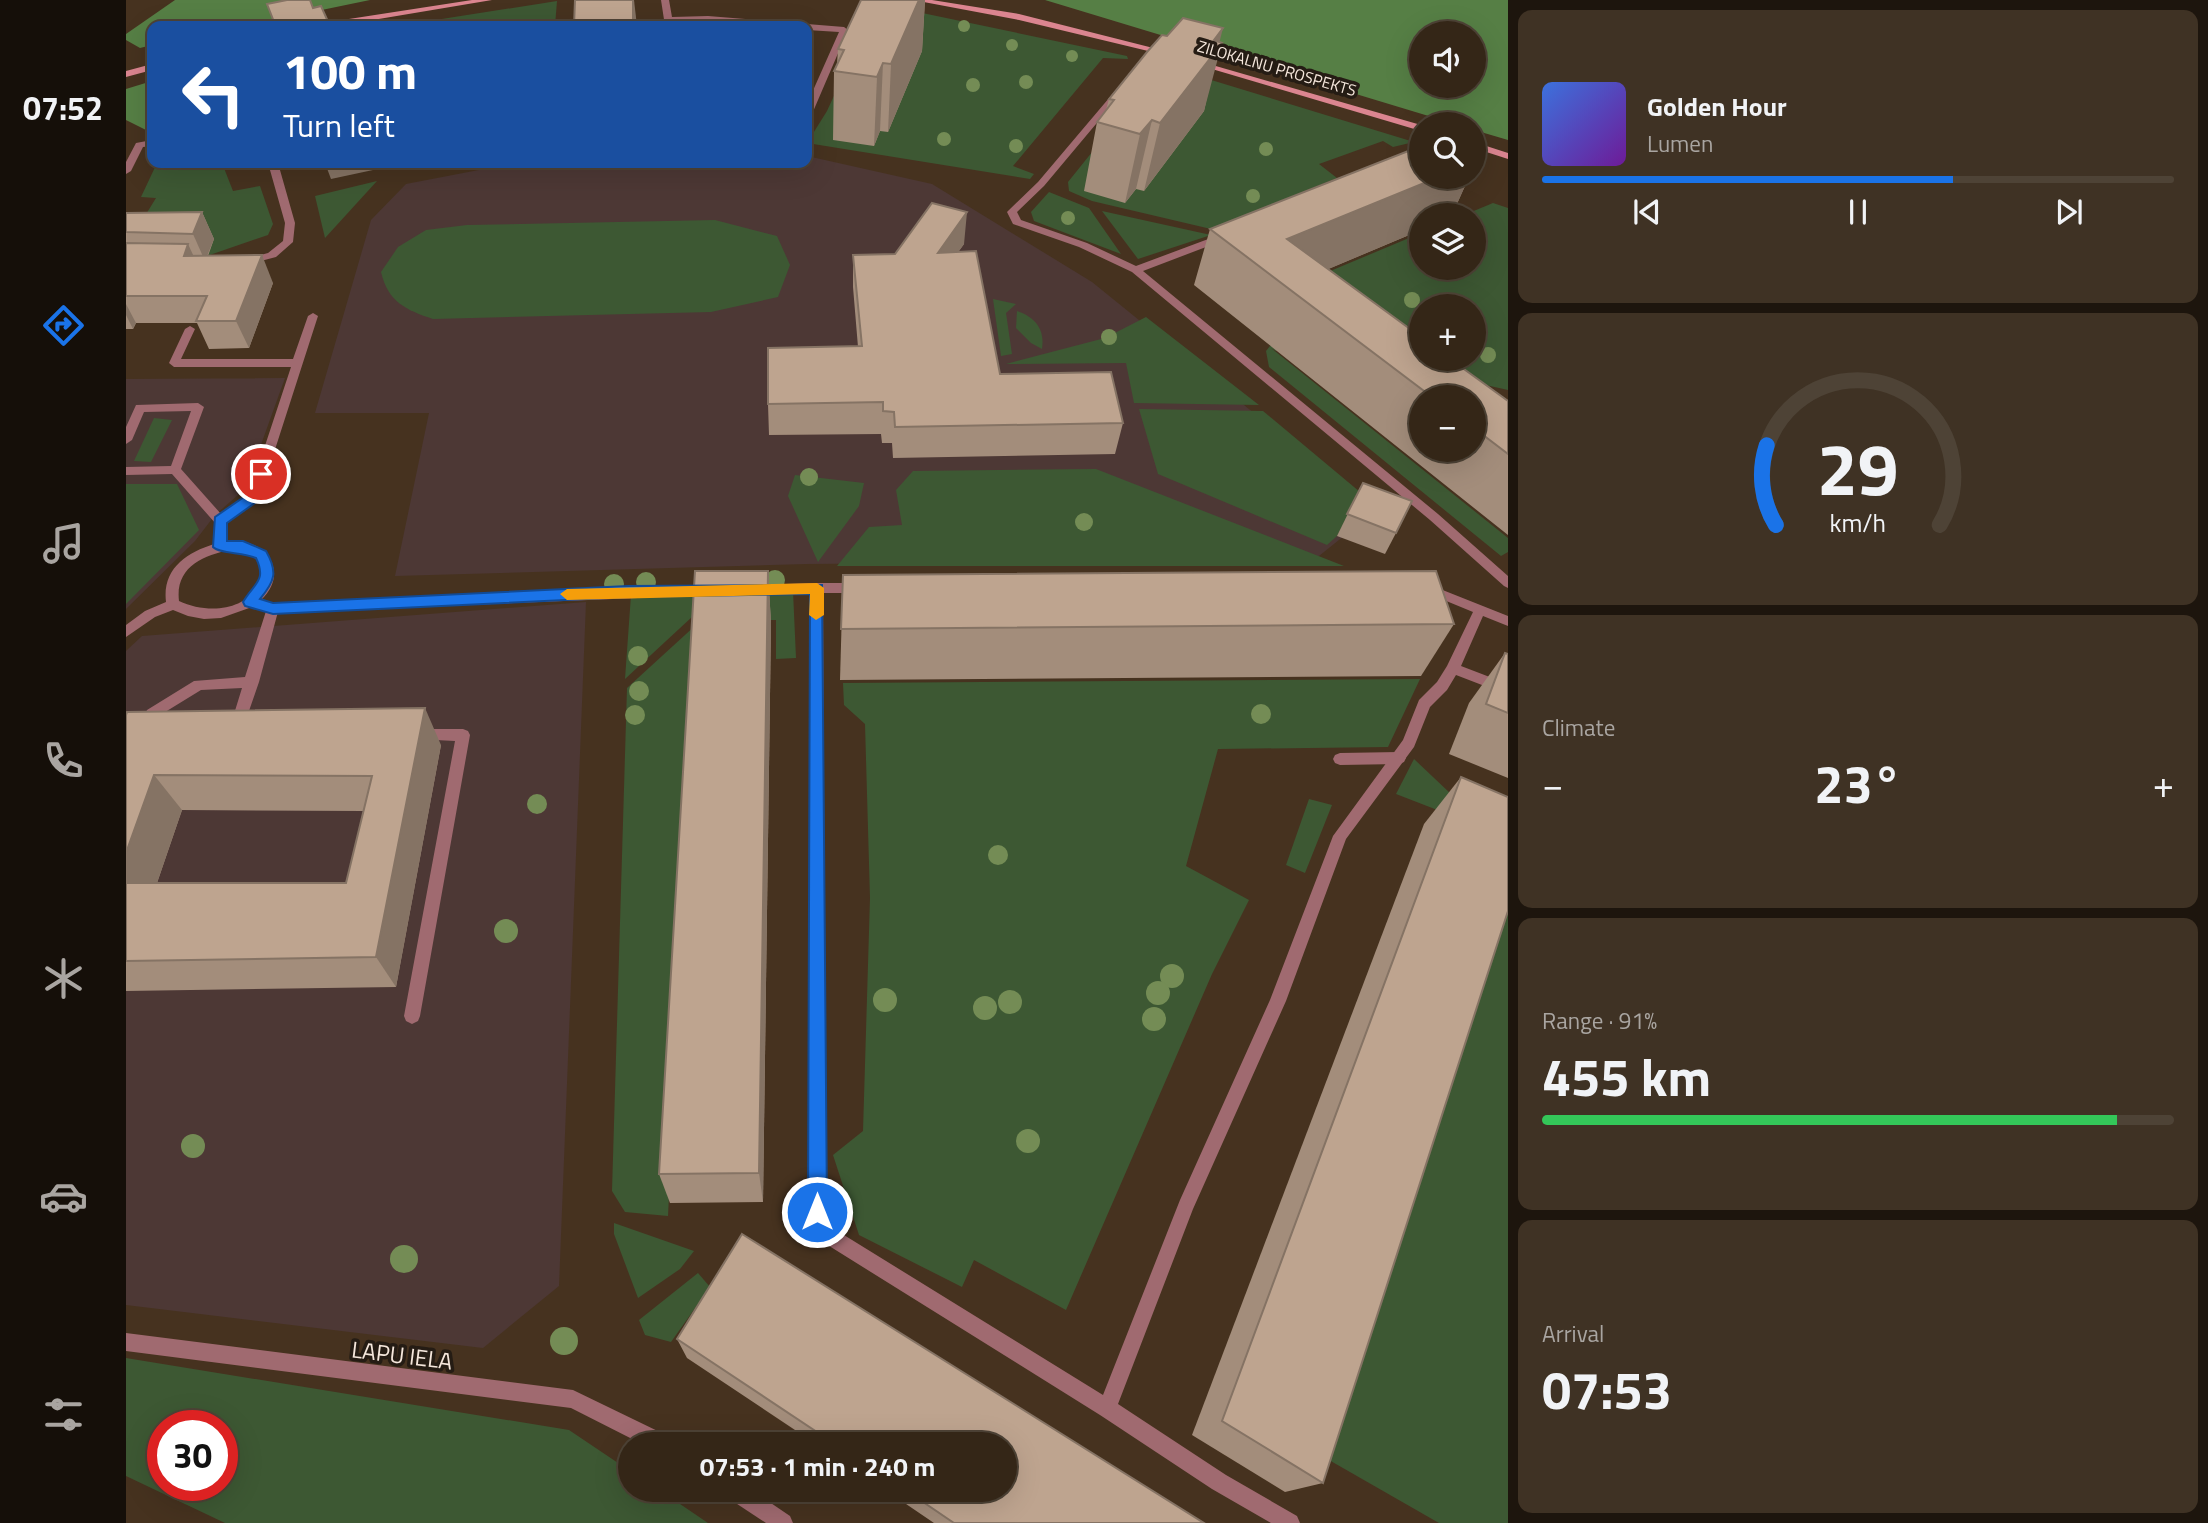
<!DOCTYPE html>
<meta charset="utf-8">
<style>
:root{--surface:#342617;--page:#3f3224;--text:#f1f3f6;--muted:#a9a5a1;--line:#4e4336;--accent:#1a73e8}
body{margin:0;font-family:"Titillium Web",sans-serif;background:var(--page);color:var(--text);height:100vh;display:flex;flex-direction:column;font-size:26px;white-space:nowrap}
*{box-sizing:border-box;margin:0}
p{font-size:23px;color:var(--muted)}
.icon{flex:none;width:38px;height:38px;fill:none;stroke:currentColor;stroke-width:2;stroke-linecap:round;stroke-linejoin:round}
.map{position:relative;flex:1;overflow:hidden}
.side{display:flex;flex-direction:column;gap:10px;padding:10px;background:#1d150d;width:700px}
.side>*{flex:none}
.top-card{position:absolute;left:21px;top:21px;width:665px;height:147px;border-radius:14px;box-shadow:0 7px 28px #0002,0 0 0 2px var(--line);background:#1a4fa0;color:#fff;overflow:hidden}
.controls{position:absolute;left:1283px;top:21px;display:grid;gap:14px}
.controls a{display:grid;place-items:center;width:77px;height:77px;border-radius:50%;background:var(--surface);box-shadow:0 7px 28px #0002,0 0 0 2px var(--line);font-size:35px}
.speed{position:absolute;left:21px;top:1410px;display:flex;gap:14px;font-size:35px;font-weight:700;text-align:center}
.speed>*{display:grid;place-content:center;width:91px;height:91px;border-radius:50%;background:var(--surface);box-shadow:0 7px 28px #0002,0 0 0 2px var(--line);line-height:1}
.speed .limit{border:10px solid #d22;background:#fff;color:#111}
.pin{position:absolute;display:grid;place-items:center;width:60px;height:60px;color:#fff;margin:-30px;border:4px solid #fff;border-radius:50%;box-shadow:0 2px 7px #0007}
.me{position:absolute;width:77px;margin:-38px;rotate:0deg;stroke-linejoin:round;filter:drop-shadow(0 0 5px #0008)}
.turn{display:flex;align-items:center;gap:24px;height:147px;padding:0 21px;font-size:32px}
.turn .icon{width:91px;height:91px;stroke-width:2.5}
.turn b{display:block;font-size:49px;line-height:60px}
.big{font-size:52px;font-weight:700;line-height:1.1}
.side .tile{flex:1;display:flex;flex-direction:column;justify-content:center;gap:10px;min-width:0;padding:0 24px;border-radius:14px;background:var(--page)}
.side .dial{align-items:center;gap:0}
.dial svg{height:182px;overflow:visible;fill:none;stroke:var(--line);stroke-width:7;stroke-linecap:round;text-anchor:middle}
.dial text{fill:var(--text);stroke:none}
.song{display:flex;align-items:center;gap:21px}
.cover{width:84px;height:84px;border-radius:10px;background:linear-gradient(135deg,hsl(220 70% 55%),hsl(280 70% 35%))}
.played{height:7px;border-radius:4px;background:linear-gradient(90deg,var(--accent) 65%,var(--line) 65%)}
.keys{display:flex;justify-content:space-around;direction:ltr}
.heat{display:flex;justify-content:space-between;align-items:center;font-size:38px;direction:ltr}
.charge{height:10px;border-radius:5px;background:linear-gradient(90deg,#34c759 91%,var(--line) 0)}
.trip{position:absolute;left:492px;top:1432px;width:399px;height:70px;border-radius:35px;background:var(--surface);box-shadow:0 7px 28px #0002,0 0 0 2px var(--line);font-weight:700;line-height:70px;text-align:center}
main{display:flex;flex:1;min-height:0}
.menu{display:flex;flex-direction:column;width:126px;justify-content:space-around;align-items:center;background:#150f09;color:var(--muted)}
.menu .icon{width:49px;height:49px}
.menu .on{color:var(--accent)}
.menu b{font-size:32px;color:var(--text)}
.map>svg:first-child{display:block}
.education{fill:#4d3835}
.green{fill:#3d5833;fill-rule:evenodd}
.forest{fill:#567f45;fill-rule:evenodd}
.lines{fill:none;stroke-linecap:round;stroke-linejoin:round}
.lane{fill:#a06a70;fill-rule:evenodd}
.street{fill:#a06a70;fill-rule:evenodd}
.secondary{fill:#db8590;fill-rule:evenodd}
.tree{fill:#748c55}
.wall{fill:#a38d7b;fill-rule:evenodd}
.shaded-wall{fill:#857364}
.building{fill:#bea48f;stroke:#857364;stroke-width:2}
.route{fill:#1a73e8;stroke:#114b97;stroke-width:2}
.slow{fill:#f59e0b}
.labels{text-anchor:middle;dominant-baseline:central;stroke-width:7;stroke-linejoin:round;paint-order:stroke}
.far-street-label{font-size:16px;fill:#f5e7dc;stroke:#251c14}
.near-street-label{font-size:23px;fill:#f5e7dc;stroke:#251c14}
</style>
<main>
<nav class="menu">
<b>07:52</b>
<svg class="icon on" aria-label="directions" viewBox="0 0 24 24"><path d="M12 3l9 9-9 9-9-9zM9 14v-3h6M13 9l2 2-2 2"/></svg>
<svg class="icon" aria-label="music" viewBox="0 0 24 24"><path d="M9 18V5l10-2v13"/><circle cx="6" cy="18" r="3"/><circle cx="16" cy="16" r="3"/></svg>
<svg class="icon" aria-label="phone" viewBox="0 0 24 24"><path d="M5 4h4l2 5-3 2q2 4 5 5l2-3 5 2v4C11 20 4 13 5 4z"/></svg>
<svg class="icon" aria-label="climate" viewBox="0 0 24 24"><path d="M12 3v18M4 7l16 10M4 17L20 7"/></svg>
<svg class="icon" aria-label="car" viewBox="0 0 24 24"><path d="M5 17H2v-5l4-1 3-4h7l3 4 3 1v5h-3M9 17h6M6 11h13"/><circle cx="7" cy="17" r="2"/><circle cx="17" cy="17" r="2"/></svg>
<svg class="icon" aria-label="filters" viewBox="0 0 24 24"><path d="M4 7h16M4 17h16"/><circle cx="9" cy="7" r="2"/><circle cx="15" cy="17" r="2"/></svg>
</nav>
<div class="map">
<svg width="1382" height="1523" viewBox="0 0 1382 1523">
<rect width="100%" height="100%" fill="#46321f"/>
<g class="education">
<polygon points="681,156 806,184 966,282 1249,511 1188,560 681,564 269,576 303,413 189,413 245,220 280,184 389,163 681,163"/>
<polygon points="159,378 119,489 89,515 69,541 0,609 0,379"/>
<polygon points="460,602 433,1286 357,1348 0,1305 0,651 16,636"/>
</g>
<g class="green">
<polygon points="431,1 429,26 271,26"/>
<polygon points="758,5 1001,56 1002,59 977,58 887,166 908,174 904,179 681,143 701,111 739,28"/>
<polygon points="1036,65 1288,142 1267,147 1257,141 1193,164 1211,178 1085,229 966,201 943,191 942,182"/>
<polygon points="31,163 96,163 107,191 134,186 147,224 142,235 75,258 14,224 30,198 15,197"/>
<polygon points="251,181 199,238 189,196"/>
<polygon points="923,192 963,208 995,254 908,221 905,212"/>
<path d="M 1367,203 L 1382,208 L 1382,390 L 1315,375 L 1104,313 L 1295,233 L 1295,268 L 1348,268 L 1348,215 L 1338,215 ZM 1295,306 L 1348,306 L 1348,359 L 1295,359 Z"/>
<polygon points="976,211 1085,235 1012,259"/>
<path d="M 589,220 L 651,236 L 664,265 L 652,297 L 585,312 L 307,319 C 280,310 262,302 255,272 L 272,247 L 300,230 L 341,225 Z"/>
<polygon points="867,299 890,304 880,313 886,354 875,356"/>
<path d="M 891,311 C 909,317 919,329 916,349 L 905,343 L 890,328 Z"/>
<polygon points="1020,317 1133,405 1008,403 1000,363 880,364 979,338"/>
<polygon points="1184,329 1150,351 1145,348 1382,538 1382,552 1375,556 1143,367 1140,351 1144,346"/>
<polygon points="1013,409 1137,411 1234,492 1211,536 1201,545 1032,474"/>
<polygon points="28,418 46,420 25,462 8,461"/>
<polygon points="970,469 1218,566 711,566 743,527 776,525 770,490 787,471"/>
<polygon points="669,475 738,483 733,506 692,562 662,496"/>
<polygon points="0,484 51,484 73,530 0,604"/>
<polygon points="594,591 499,679 505,595"/>
<polygon points="667,591 670,658 650,659 650,620 576,620 600,592"/>
<polygon points="571,624 542,1216 499,1212 486,1191 501,688"/>
<polygon points="1294,679 1262,747 1092,749 1060,866 1123,900 1086,974 940,1310 848,1260 836,1287 733,1235 707,1155 737,1131 744,898 739,724 718,705 717,683"/>
<polygon points="1288,759 1363,830 1270,794"/>
<polygon points="1183,799 1206,805 1179,873 1160,865"/>
<polygon points="1382,844 1382,1523 1313,1523 1182,1448"/>
<polygon points="488,1223 568,1251 554,1269 512,1298 488,1234"/>
<polygon points="572,1273 584,1287 545,1342 519,1335 513,1320"/>
<path d="M 0,1358 L 443,1430 L 504,1471 L 504,1489 L 532,1489 L 582,1523 L 99,1523 L 0,1476 ZM 37,1426 L 96,1426 L 96,1486 L 37,1486 Z"/>
</g>
<g class="forest">
<polygon points="49,0 244,0 118,26 26,26 26,45 14,48 0,40 0,34"/>
<path d="M 919,0 L 1382,0 L 1382,140 L 1348,130 L 1348,124 L 1329,124 ZM 1295,33 L 1348,33 L 1348,86 L 1295,86 Z"/>
<polygon points="26,81 26,133 0,120 0,89"/>
</g>
<g class="lines">
<g class="lane">
<polygon points="187,313 192,316 134,496 94,525 90,524 46,474 0,475 0,467 45,466 65,411 18,412 6,440 0,444 0,427 10,405 72,403 78,407 55,469 95,514 123,494 165,367 48,367 43,363 59,329 64,326 69,329 55,359 167,359 182,316"/>
<polygon points="147,603 153,608 133,682 116,731 106,731 104,727 116,688 75,690 31,717 26,731 16,731 14,727 21,710 68,681 119,677 141,608"/>
<polygon points="295,729 337,729 342,731 344,735 294,1016 292,1021 286,1024 280,1021 278,1016 329,741 290,739 288,735 290,731"/>
<polygon points="1273,752 1278,754 1280,758 1278,762 1273,764 1214,765 1209,763 1207,759 1209,755 1214,753"/>
</g>
<g class="street">
<path d="M 535,0 L 543,0 L 546,17 L 582,16 L 667,23 L 671,26 C 630,28 588,21 547,22 L 547,26 L 539,26 Z"/>
<polygon points="681,24 718,27 722,30 686,114 681,117 681,104 713,32 681,30 681,26 677,26"/>
<polygon points="989,91 996,93 918,186 891,212 895,220 961,243 1010,266 1093,235 1101,235 1101,239 1017,271 1312,514 1382,576 1382,588 1378,586 1304,520 1006,272 953,247 887,224 881,212 883,210 912,182"/>
<polygon points="26,140 26,146 17,147 5,171 0,174 0,162 10,143"/>
<polygon points="142,163 152,163 169,223 167,242 150,257 120,265 115,262 116,260 142,253 157,241 159,223"/>
<path d="M 94,517 L 100,521 L 100,541 C 137,536 166,570 135,600 L 147,603 L 586,585 L 592,590 L 586,595 L 147,613 L 126,607 L 95,618 L 78,619 L 62,616 L 47,610 L 29,617 L 0,637 L 0,625 L 19,611 L 40,602 C 36,569 60,553 88,544 L 88,521 ZM 105,550 L 123,553 L 135,564 C 137,609 87,617 53,601 C 49,568 76,555 105,550 Z"/>
<polygon points="691,583 735,583 741,588 735,593 697,593 700,1212 705,1227 977,1395 1054,1200 1144,1000 1207,836 1277,740 1293,700 1311,682 1321,666 1347,612 1296,591 1294,588 1300,583 1304,585 1382,616 1382,626 1357,616 1335,666 1382,684 1382,695 1330,675 1321,690 1304,707 1288,747 1220,839 1160,1001 1067,1209 992,1404 1100,1475 1171,1516 1174,1523 1145,1523 1086,1489 974,1415 692,1239 682,1212 685,593 624,595 618,590 624,585"/>
<polygon points="0,1333 447,1390 544,1437 546,1444 516,1444 445,1408 0,1351"/>
<polygon points="596,1489 624,1489 664,1516 667,1523 640,1523 599,1496"/>
</g>
<g class="secondary">
<polygon points="346,0 366,0 211,26 193,26 197,23"/>
<polygon points="787,0 806,0 893,14 1047,53 1043,56 893,20"/>
<polygon points="1069,60 1295,125 1295,131 1069,64"/>
<polygon points="26,64 26,70 0,77 0,71"/>
<polygon points="1348,142 1382,153 1382,159 1348,148"/>
</g>
</g>
<g class="tree">
<circle cx="838" cy="26" r="6"/>
<circle cx="886" cy="45" r="6"/>
<circle cx="946" cy="56" r="6"/>
<circle cx="900" cy="82" r="7"/>
<circle cx="847" cy="85" r="7"/>
<circle cx="818" cy="139" r="7"/>
<circle cx="890" cy="146" r="7"/>
<circle cx="1140" cy="149" r="7"/>
<circle cx="1127" cy="196" r="7"/>
<circle cx="942" cy="218" r="7"/>
<circle cx="1286" cy="300" r="8"/>
<circle cx="983" cy="337" r="8"/>
<circle cx="1362" cy="355" r="8"/>
<circle cx="683" cy="477" r="9"/>
<circle cx="958" cy="522" r="9"/>
<circle cx="649" cy="580" r="10"/>
<circle cx="520" cy="582" r="10"/>
<circle cx="488" cy="584" r="10"/>
<circle cx="512" cy="656" r="10"/>
<circle cx="513" cy="691" r="10"/>
<circle cx="1135" cy="714" r="10"/>
<circle cx="509" cy="715" r="10"/>
<circle cx="411" cy="804" r="10"/>
<circle cx="872" cy="855" r="10"/>
<circle cx="380" cy="931" r="12"/>
<circle cx="1046" cy="976" r="12"/>
<circle cx="1032" cy="993" r="12"/>
<circle cx="759" cy="1000" r="12"/>
<circle cx="884" cy="1002" r="12"/>
<circle cx="859" cy="1008" r="12"/>
<circle cx="1028" cy="1019" r="12"/>
<circle cx="902" cy="1141" r="12"/>
<circle cx="67" cy="1146" r="12"/>
<circle cx="278" cy="1259" r="14"/>
<circle cx="438" cy="1341" r="14"/>
</g>
<g class="wall">
<polygon points="735,0 799,0 796,51 762,132 754,131 748,146 707,140 708,71 711,64 712,49"/>
<polygon points="1093,42 1078,111 1018,191 1010,189 999,203 958,191 971,122 980,110 983,99"/>
<path d="M 1295,177 L 1343,177 L 1326,215 L 1295,230 L 1202,269 L 1382,401 L 1382,535 L 1068,285 L 1084,229 ZM 1295,397 L 1348,397 L 1348,450 L 1295,450 Z"/>
<polygon points="76,212 88,239 82,256 147,283 123,348 83,349 71,323 10,323 7,329 0,329 0,213"/>
<polygon points="838,244 832,252 874,374 997,423 989,454 767,458 766,443 756,443 755,434 643,435 642,404 732,347 727,287 727,255 769,254"/>
<polygon points="1237,483 1270,533 1259,554 1211,536"/>
<polygon points="642,571 645,623 637,1202 544,1203 533,1174"/>
<polygon points="717,575 1328,624 1295,676 714,680"/>
<polygon points="1379,653 1382,654 1382,778 1323,754 1343,703"/>
<path d="M 0,715 L 315,745 L 270,987 L 0,991 ZM 56,810 L 238,811 L 220,883 L 31,883 Z"/>
<polygon points="1335,777 1197,1483 1159,1492 1066,1435 1298,824"/>
<polygon points="616,1234 1078,1523 808,1523 758,1489 878,1489 878,1444 690,1444 561,1358 551,1339"/>
</g>
<g class="shaded-wall">
<polygon points="507,0 508,0 511,26 507,26"/>
<polygon points="791,0 799,0 796,51 762,132 765,64"/>
<polygon points="1097,28 1092,48 1096,43 1078,111 1018,191 1034,123 1088,40"/>
<polygon points="757,63 754,131 748,146 751,77"/>
<polygon points="1026,120 1010,189 999,203 1014,134"/>
<polygon points="199,163 245,163 247,170 205,179"/>
<polygon points="1313,177 1343,177 1326,215 1295,215 1295,230 1160,287 1161,239"/>
<polygon points="76,212 88,239 79,261 67,234"/>
<polygon points="841,212 838,244 809,285 812,253"/>
<polygon points="62,244 75,272 58,256"/>
<polygon points="136,255 147,283 123,348 110,321"/>
<polygon points="0,304 10,323 7,329 0,315"/>
<polygon points="642,571 645,623 637,1202 633,1173"/>
<polygon points="299,708 315,745 270,987 250,957"/>
<polygon points="28,775 56,810 20,915 0,894 0,853"/>
</g>
<g class="building">
<polygon points="161,0 184,0 187,8 195,6 204,26 140,26 139,24 148,22 141,4"/>
<polygon points="449,0 507,0 507,26 448,26"/>
<polygon points="735,0 793,0 765,64 757,63 751,77 708,71 718,50 712,49"/>
<polygon points="1057,18 1097,28 1088,40 1096,43 1034,123 1026,120 1014,134 971,122 988,100 983,99 1021,52 1036,35 1041,36"/>
<polygon points="1295,146 1295,177 1313,177 1161,239 1295,337 1295,359 1324,359 1382,401 1382,454 1348,428 1348,397 1306,397 1084,229"/>
<polygon points="806,203 841,212 812,253 850,251 874,374 985,372 997,423 769,427 768,412 757,411 757,402 642,404 642,348 736,346 727,255 769,254"/>
<polygon points="76,212 67,234 0,232 0,213"/>
<polygon points="0,243 62,244 58,256 136,255 110,321 70,321 81,296 0,296"/>
<polygon points="1237,483 1286,501 1270,533 1221,514"/>
<polygon points="569,571 642,571 633,1173 533,1174"/>
<polygon points="1310,571 1328,624 715,629 717,575"/>
<polygon points="1379,653 1382,654 1382,713 1360,704"/>
<polygon points="299,708 250,957 0,961 0,883 220,883 246,776 28,775 0,853 0,715 1,712"/>
<polygon points="1335,777 1382,797 1382,911 1197,1483 1096,1421"/>
<polygon points="616,1234 1078,1523 828,1523 778,1489 878,1489 878,1444 709,1444 551,1339"/>
</g>
<path class="route" d="M 135,470 L 142,474 L 133,500 L 101,523 L 101,541 L 117,541 L 140,551 C 152,572 149,581 134,599 L 147,603 L 502,586 L 696,585 L 701,1212 L 698,1219 L 691,1222 L 684,1219 L 682,1212 L 684,594 L 502,597 L 147,614 L 119,606 L 117,602 C 128,583 141,581 130,558 C 117,552 94,554 87,547 L 89,517 L 122,494 L 129,474 Z"/>
<polygon class="slow" points="691,583 698,588 698,615 690,620 683,615 684,594 441,600 434,594 441,589"/>
<g class="labels">
<g class="far-street-label">
<text transform="translate(1151 68) rotate(16)">ZILOKALNU PROSPEKTS</text>
</g>
<g class="near-street-label">
<text transform="translate(276 1355) rotate(7)">LAPU IELA</text>
</g>
</g>
</svg>
<div class="controls">
<a><svg class="icon" aria-label="sound" viewBox="0 0 24 24"><path d="M4 9h4l5-4v14l-5-4H4zM17 9q2 3 0 6"/></svg></a>
<a><svg class="icon" aria-label="search" viewBox="0 0 24 24"><circle cx="10" cy="10" r="6"/><path d="M15 15l6 6"/></svg></a>
<a><svg class="icon" aria-label="layers" viewBox="0 0 24 24"><path d="M12 4l9 5-9 5-9-5zM3 14l9 5 9-5"/></svg></a>
<a>+</a>
<a>−</a>
</div>
<div class="speed"><div class="limit">30</div></div>
<div class="pin" style="left:135px;top:474px;background:#d93025"><svg class="icon" aria-label="arrive" viewBox="0 0 24 24"><path d="M6 21V4h12l-3 4 3 4H6"/></svg></div>
<svg class="me" style="left:691px;top:1212px" viewBox="-20 -20 40 40"><circle r="17" fill="#1a73e8" stroke="#fff" stroke-width="3"/><path d="M0-11L8 9 0 5-8 9z" fill="#fff"/></svg>
<div class="trip">07:53 · 1 min · 240 m</div>
<div class="top-card">
<div class="turn"><svg class="icon" aria-label="left" viewBox="0 0 24 24"><path d="M17 20v-9H6M10 6l-5 5 5 5"/></svg><div><b>100 m</b>Turn left</div></div>
</div>
</div>
<section class="side">
<div class="tile">
<div class="song"><i class="cover"></i><div><b>Golden Hour</b><p>Lumen</p></div></div>
<div class="played"></div>
<div class="keys"><svg class="icon" aria-label="previous" viewBox="0 0 24 24"><path d="M18 5L8 12l10 7zM5 5v14"/></svg><svg class="icon" aria-label="pause" viewBox="0 0 24 24"><path d="M8 5v14M16 5v14"/></svg><svg class="icon" aria-label="next" viewBox="0 0 24 24"><path d="M6 5l10 7-10 7zM19 5v14"/></svg></div>
</div>
<div class="tile dial"><svg viewBox="0 0 100 80">
<path d="M14 69A42 42 0 1 1 86 69"/>
<path d="M14 69A42 42 0 0 1 10 34" stroke="#1a73e8"/>
<text x="50" y="56" font-size="32" font-weight="700">29</text>
<text x="50" y="72" font-size="11">km/h</text>
</svg></div>
<div class="tile"><p>Climate</p>
<div class="heat"><a>−</a><b class="big">23°</b><a>+</a></div>
</div>
<div class="tile"><p>Range · 91%</p><b class="big">455 km</b><div class="charge"></div></div>
<div class="tile"><p>Arrival</p><b class="big">07:53</b></div>
</section>
</main>
